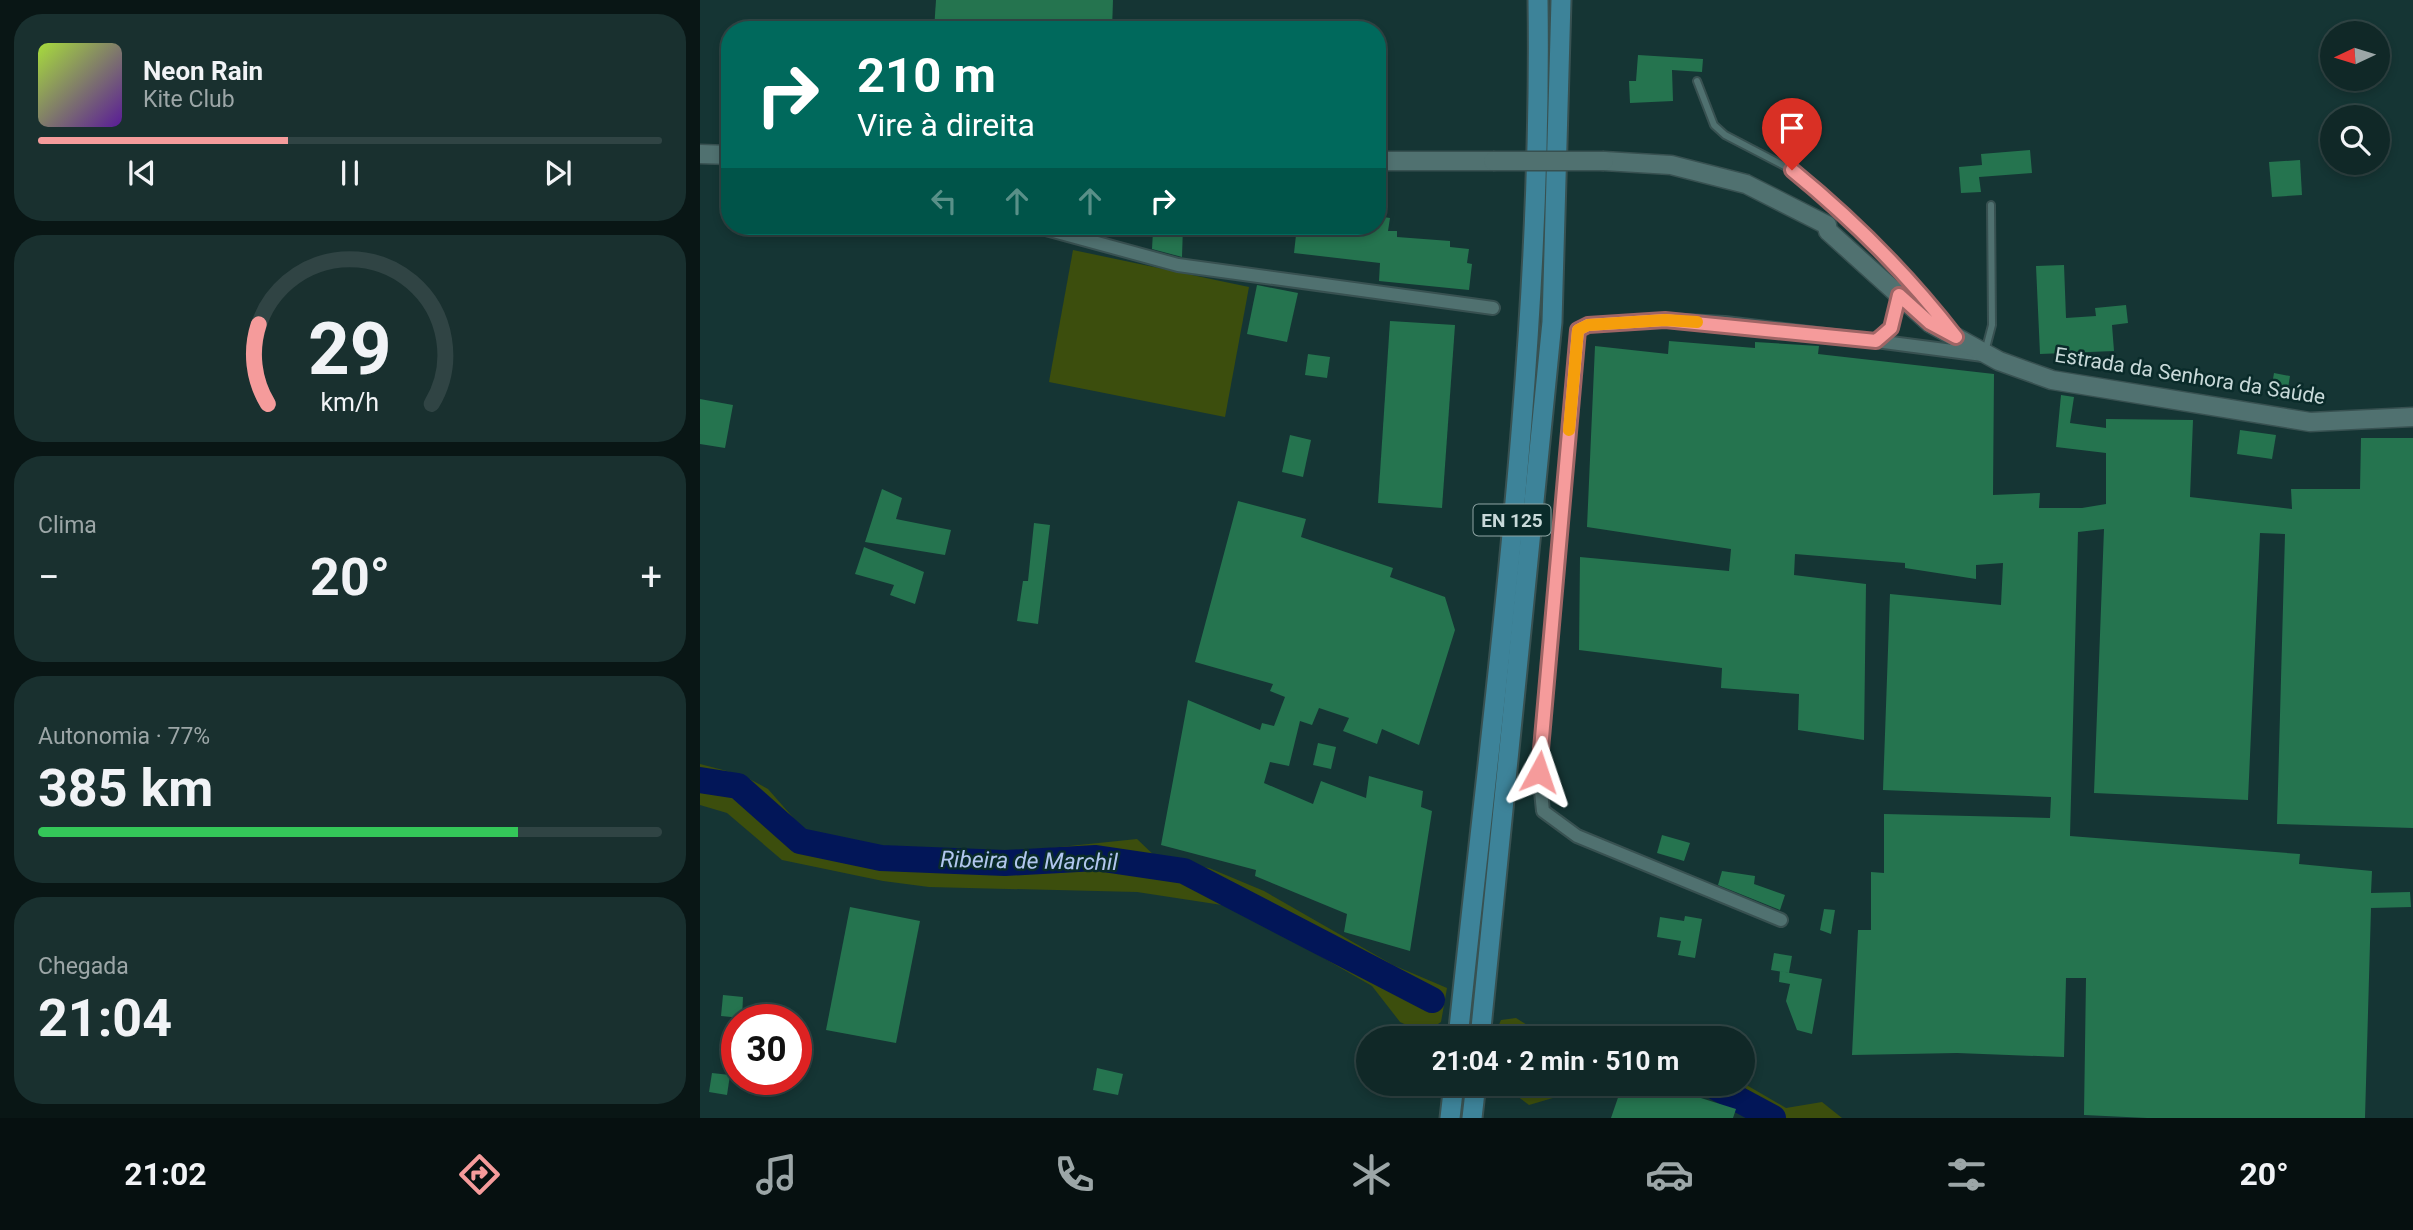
<!DOCTYPE html>
<html lang="pt">
<meta charset="utf-8">
<style>
:root{--surface:#102827;--page:#19302f;--text:#f1f3f6;--muted:#9ca6a7;--line:#304444;--accent:#f59b9b}
body{margin:0;font-family:Roboto,sans-serif;background:var(--page);color:var(--text);height:100vh;display:flex;flex-direction:column;font-size:26px;white-space:nowrap}
*{box-sizing:border-box;margin:0}
p{font-size:23px;color:var(--muted)}
.icon{flex:none;width:38px;height:38px;fill:none;stroke:currentColor;stroke-width:2;stroke-linecap:round;stroke-linejoin:round}
.map{position:relative;flex:1;overflow:hidden}
.panel{display:flex;flex-direction:column;gap:14px;padding:14px;background:#091615;width:700px}
.panel>*{flex:none}
.hud{position:absolute;left:21px;top:21px;width:665px;height:214px;border-radius:28px;box-shadow:0 4px 10px #0003,0 0 0 2px var(--line);background:#00695c;color:#fff;overflow:hidden}
.needle{width:46px;rotate:266deg}
.fabs{position:absolute;left:1620px;top:21px;display:grid;gap:14px}
.fabs a{display:grid;place-items:center;width:70px;height:70px;border-radius:50%;background:var(--surface);box-shadow:0 4px 10px #0003,0 0 0 2px var(--line);font-size:35px}
.speed{position:absolute;left:21px;top:1004px;display:flex;gap:14px;font-size:35px;font-weight:700;text-align:center}
.speed>*{display:grid;place-content:center;width:91px;height:91px;border-radius:50%;background:var(--surface);box-shadow:0 4px 10px #0003,0 0 0 2px var(--line);line-height:1}
.speed .limit{border:10px solid #d22;background:#fff;color:#111}
.pin{position:absolute;display:grid;place-items:center;width:60px;height:60px;color:#fff;margin:-72px -30px;border-radius:50% 50% 50% 0;rotate:-45deg;box-shadow:0 0 7px #0007}
.pin .icon{rotate:45deg}
.me{position:absolute;width:77px;margin:-38px;rotate:5deg;stroke-linejoin:round;filter:drop-shadow(0 0 5px #0008)}
.turn{display:flex;align-items:center;gap:24px;height:147px;padding:0 21px;font-size:32px}
.turn .icon{width:91px;height:91px;stroke-width:2.5}
.turn b{display:block;font-size:49px;line-height:60px}
.lanes{display:flex;align-items:center;height:66px;padding:0 21px;background:#0003;justify-content:center;gap:35px;direction:ltr}
.lanes .off{opacity:.35}
.big{font-size:52px;font-weight:700;line-height:1.1}
.panel .card{flex:1;display:flex;flex-direction:column;justify-content:center;gap:10px;min-width:0;padding:0 24px;border-radius:28px;background:var(--page)}
.panel .dial{align-items:center;gap:0}
.dial svg{height:182px;overflow:visible;fill:none;stroke:var(--line);stroke-width:7;stroke-linecap:round;text-anchor:middle}
.dial text{fill:var(--text);stroke:none}
.song{display:flex;align-items:center;gap:21px}
.cover{width:84px;height:84px;border-radius:10px;background:linear-gradient(135deg,hsl(80 70% 55%),hsl(270 70% 35%))}
.played{height:7px;border-radius:4px;background:linear-gradient(90deg,var(--accent) 40%,var(--line) 40%)}
.keys{display:flex;justify-content:space-around;direction:ltr}
.heat{display:flex;justify-content:space-between;align-items:center;font-size:38px;direction:ltr}
.charge{height:10px;border-radius:5px;background:linear-gradient(90deg,#34c759 77%,var(--line) 0)}
.trip{position:absolute;left:656px;top:1026px;width:399px;height:70px;border-radius:35px;background:var(--surface);box-shadow:0 4px 10px #0003,0 0 0 2px var(--line);font-weight:700;line-height:70px;text-align:center}
.dock{display:flex;height:112px;justify-content:space-around;align-items:center;background:#061010;color:var(--muted)}
.dock .icon{width:49px;height:49px}
.dock .current{color:var(--accent)}
.dock b{font-size:32px;color:var(--text)}
main{display:flex;flex:1;min-height:0}
.map>svg:first-child{display:block}
.green{fill:#3c4e0d}
.lines{fill:none;stroke-linecap:round;stroke-linejoin:round}
.river{stroke:#021658;stroke-width:26}
.building{fill:#25744f}
.lane-casing{stroke:#385151;stroke-width:10}
.street-casing{stroke:#385151;stroke-width:16}
.secondary-casing{stroke:#385151;stroke-width:21}
.primary-casing{stroke:#385151;stroke-width:23}
.lane{stroke:#507170;stroke-width:6}
.street{stroke:#507170;stroke-width:12}
.secondary{stroke:#507170;stroke-width:18}
.primary{stroke:#3d8399;stroke-width:19}
.secondary-bridge-casing{stroke:#385151;stroke-width:21;stroke-linecap:butt}
.secondary-bridge{stroke:#507170;stroke-width:18}
.route-casing{stroke:#9f6565;stroke-width:18}
.route{stroke:#f59b9b;stroke-width:12}
.slow{stroke:#f59e0b;stroke-width:12}
.labels{text-anchor:middle;dominant-baseline:central;stroke-width:5;stroke-linejoin:round;paint-order:stroke}
.shield{fill:#0a2b2a;stroke:#8fa5a4;stroke-width:2}
.shield-label{font-size:19px;font-weight:bold;fill:#c8d9d9}
.street-label{font-size:21px;fill:#c8d9d9;stroke:#0a2b2a}
.water-label{font-size:23px;font-style:italic;fill:#b2c7ef;stroke:#0a2b2a}
</style>
<main>
<section class="panel">
<div class="card">
<div class="song"><i class="cover"></i><div><b>Neon Rain</b><p>Kite Club</p></div></div>
<div class="played"></div>
<div class="keys"><svg class="icon" aria-label="previous" viewBox="0 0 24 24"><path d="M18 5L8 12l10 7zM5 5v14"/></svg><svg class="icon" aria-label="pause" viewBox="0 0 24 24"><path d="M8 5v14M16 5v14"/></svg><svg class="icon" aria-label="next" viewBox="0 0 24 24"><path d="M6 5l10 7-10 7zM19 5v14"/></svg></div>
</div>
<div class="card dial"><svg viewBox="0 0 100 80">
<path d="M14 69A42 42 0 1 1 86 69"/>
<path d="M14 69A42 42 0 0 1 10 34" stroke="#f59b9b"/>
<text x="50" y="56" font-size="32" font-weight="700">29</text>
<text x="50" y="72" font-size="11">km/h</text>
</svg></div>
<div class="card"><p>Clima</p>
<div class="heat"><a>−</a><b class="big">20°</b><a>+</a></div>
</div>
<div class="card"><p>Autonomia · 77%</p><b class="big">385 km</b><div class="charge"></div></div>
<div class="card"><p>Chegada</p><b class="big">21:04</b></div>
</section>
<div class="map">
<svg width="1713" height="1118" viewBox="0 0 1713 1118">
<rect width="100%" height="100%" fill="#153534"/>
<g class="green">
<polygon points="373,250 549,287 525,417 349,382"/>
<polygon points="0,764 42,775 68,789 104,830 189,852 321,851 437,839 459,860 509,868 564,891 693,965 747,988 741,1022 724,1033 700,1022 672,986 535,907 437,892 229,887 183,881 82,860 27,813 0,805"/>
<polygon points="816,1018 840,1033 841,1038 793,1038 801,1020"/>
<polygon points="800,1083 904,1083 829,1105"/>
<polygon points="975,1083 1043,1083 1086,1108 1122,1102 1142,1118 1048,1118 1029,1102"/>
</g>
<g class="lines">
<g class="river">
<polyline points="0,780 38,786 100,841 181,858 305,863 396,858 484,871 732,1000"/>
<polyline points="1008,1083 1073,1118"/>
</g>
</g>
<g class="building">
<polygon points="236,0 413,0 412,30 234,30"/>
<polygon points="938,55 1003,59 1002,72 972,70 973,101 930,103 929,81 936,81"/>
<polygon points="1330,150 1332,173 1279,177 1281,192 1261,193 1259,167 1282,165 1281,154"/>
<polygon points="1600,160 1602,195 1572,197 1569,162"/>
<polygon points="677,216 690,218 688,231 697,231 697,237 750,241 750,247 769,249 767,263 772,264 769,290 679,281 680,263 594,253 597,226 677,226"/>
<polygon points="460,226 483,226 482,257 452,249 453,231 460,231"/>
<polygon points="1364,265 1366,318 1396,316 1395,308 1426,305 1428,323 1412,325 1414,351 1340,354 1336,266"/>
<polygon points="557,285 598,293 587,342 547,334"/>
<polygon points="690,321 755,325 742,508 678,503"/>
<polygon points="969,341 1055,348 1055,342 1119,346 1118,354 1294,374 1293,495 1340,493 1339,508 1382,508 1406,504 1406,453 1356,447 1361,395 1374,397 1370,423 1406,428 1406,419 1493,420 1490,497 1592,509 1591,489 1660,489 1661,438 1713,438 1713,828 1577,824 1585,534 1560,533 1548,800 1394,793 1404,529 1378,532 1370,836 1600,854 1599,864 1672,871 1671,893 1710,892 1711,907 1671,908 1665,1118 1447,1118 1384,1115 1386,978 1366,978 1364,1057 1257,1053 1152,1055 1158,930 1171,930 1171,872 1184,873 1184,814 1350,818 1351,797 1183,790 1190,594 1301,605 1303,563 1276,565 1276,579 1205,568 1205,563 1095,554 1094,575 1166,584 1164,740 1098,730 1099,694 1021,688 1022,668 879,650 880,557 1029,571 1031,549 887,527 895,346 968,354"/>
<polygon points="608,354 630,357 627,378 605,375"/>
<polygon points="1574,373 1590,376 1586,400 1570,397"/>
<polygon points="0,399 33,405 25,448 0,444"/>
<polygon points="1540,430 1576,435 1572,459 1537,454"/>
<polygon points="590,435 611,440 603,477 582,472"/>
<polygon points="182,489 202,498 196,519 251,530 245,555 165,542"/>
<polygon points="538,501 606,519 601,537 693,568 690,577 745,597 755,630 719,745 682,729 677,744 643,731 649,718 619,708 612,725 600,721 589,766 570,762 564,783 613,804 621,781 666,798 669,776 723,791 721,807 732,811 710,951 644,932 647,914 555,876 556,870 461,845 488,700 560,730 562,723 574,726 585,697 570,691 573,684 495,662"/>
<polygon points="334,523 350,525 338,624 317,621 323,581 328,581"/>
<polygon points="164,547 224,572 215,604 190,595 194,585 155,574"/>
<polygon points="618,743 636,747 631,769 613,765"/>
<polygon points="962,835 990,843 984,861 957,853"/>
<polygon points="1022,871 1055,876 1054,884 1085,895 1080,910 1018,885"/>
<polygon points="150,907 220,921 196,1043 126,1030"/>
<polygon points="1124,909 1135,910 1131,934 1120,930"/>
<polygon points="985,916 1002,919 995,958 978,955 981,941 957,937 960,917 984,921"/>
<polygon points="1074,953 1092,956 1089,973 1071,970"/>
<polygon points="1080,971 1122,979 1112,1034 1097,1030 1086,1001 1090,984 1079,982"/>
<polygon points="23,995 43,997 42,1018 21,1016"/>
<polygon points="397,1068 423,1074 418,1095 393,1090"/>
<polygon points="12,1073 30,1075 27,1095 9,1092"/>
<polygon points="923,1083 953,1083 1036,1109 1033,1118 911,1118"/>
</g>
<g class="lines">
<g class="lane-casing">
<g id="lane">
<polyline points="997,81 1014,125 1025,135 1092,170 1136,206 1246,324"/>
<polyline points="1285,352 1292,325 1291,205"/>
</g>
</g>
<g class="street-casing">
<g id="street">
<polyline points="335,226 478,265 793,308"/>
<polyline points="1176,341 1283,355"/>
<polyline points="1081,920 877,836 843,811 839,772 878,330 888,325 965,320 1025,323 1176,341 1191,328 1199,295"/>
</g>
</g>
<g class="secondary-casing">
<g id="secondary">
<polyline points="0,154 30,155"/>
<polyline points="677,161 793,161"/>
<polyline points="904,161 971,165 1046,184 1127,225 1128,231 1230,323 1299,361 1352,380 1610,422 1713,417"/>
</g>
</g>
<g class="primary-casing">
<g id="primary">
<path d="M 758,1038 C 794,693 843,347 838,0"/>
<polyline points="780,1038 852,322 861,0"/>
<polyline points="750,1118 754,1083"/>
<polyline points="772,1118 776,1083"/>
</g>
</g>
<use href="#lane" class="lane"/>
<use href="#street" class="street"/>
<use href="#secondary" class="secondary"/>
<use href="#primary" class="primary"/>
<g class="secondary-bridge-casing">
<polyline id="secondary-bridge" points="793,161 904,161"/>
</g>
<use href="#secondary-bridge" class="secondary-bridge"/>
</g>
<g class="lines">
<g class="route-casing">
<path id="route" d="M 839,772 L 878,330 L 888,325 L 965,320 L 1176,341 L 1191,328 L 1199,295 L 1230,323 L 1256,337 C 1209,276 1152,219 1092,170"/>
</g>
<use href="#route" class="route"/>
<polyline class="slow" points="869,430 878,330 888,325 965,320 997,322"/>
</g>
<g class="labels">
<rect class="shield" x="773.5" y="504.5" width="77" height="31" rx="5"/>
<g class="shield-label">
<text x="812" y="520">EN 125</text>
</g>
<g class="street-label">
<text transform="translate(1490 376) rotate(9)">Estrada da Senhora da Saúde</text>
</g>
<g class="water-label">
<text transform="translate(329 861) rotate(1)">Ribeira de Marchil</text>
</g>
</g>
</svg>
<div class="fabs">
<a><svg class="needle" viewBox="-14 -14 28 28"><path d="M0-13l5 13h-10z" fill="#e53935"/><path d="M0 13l5-13h-10z" fill="#9ca6a7"/></svg></a>
<a><svg class="icon" aria-label="search" viewBox="0 0 24 24"><circle cx="10" cy="10" r="6"/><path d="M15 15l6 6"/></svg></a>
</div>
<div class="speed"><div class="limit">30</div></div>
<div class="pin" style="left:1092px;top:170px;background:#d93025"><svg class="icon" aria-label="arrive" viewBox="0 0 24 24"><path d="M6 21V4h12l-3 4 3 4H6"/></svg></div>
<svg class="me" style="left:839px;top:772px" viewBox="-20 -20 40 40"><path d="M0-17L14 15 0 8-14 15z" fill="#f59b9b" stroke="#fff" stroke-width="4"/></svg>
<div class="trip">21:04 · 2 min · 510 m</div>
<div class="hud">
<div class="turn"><svg class="icon" aria-label="right" viewBox="0 0 24 24"><path d="M7 20v-9h11M14 6l5 5-5 5"/></svg><div><b>210 m</b>Vire à direita</div></div>
<div class="lanes"><svg class="icon off" aria-label="left" viewBox="0 0 24 24"><path d="M17 20v-9H6M10 6l-5 5 5 5"/></svg><svg class="icon off" aria-label="ahead" viewBox="0 0 24 24"><path d="M12 20V5M6 11l6-6 6 6"/></svg><svg class="icon off" aria-label="ahead" viewBox="0 0 24 24"><path d="M12 20V5M6 11l6-6 6 6"/></svg><svg class="icon" aria-label="right" viewBox="0 0 24 24"><path d="M7 20v-9h11M14 6l5 5-5 5"/></svg></div>
</div>
</div>
</main>
<nav class="dock">
<b>21:02</b>
<svg class="icon current" aria-label="directions" viewBox="0 0 24 24"><path d="M12 3l9 9-9 9-9-9zM9 14v-3h6M13 9l2 2-2 2"/></svg>
<svg class="icon" aria-label="music" viewBox="0 0 24 24"><path d="M9 18V5l10-2v13"/><circle cx="6" cy="18" r="3"/><circle cx="16" cy="16" r="3"/></svg>
<svg class="icon" aria-label="phone" viewBox="0 0 24 24"><path d="M5 4h4l2 5-3 2q2 4 5 5l2-3 5 2v4C11 20 4 13 5 4z"/></svg>
<svg class="icon" aria-label="climate" viewBox="0 0 24 24"><path d="M12 3v18M4 7l16 10M4 17L20 7"/></svg>
<svg class="icon" aria-label="car" viewBox="0 0 24 24"><path d="M5 17H2v-5l4-1 3-4h7l3 4 3 1v5h-3M9 17h6M6 11h13"/><circle cx="7" cy="17" r="2"/><circle cx="17" cy="17" r="2"/></svg>
<svg class="icon" aria-label="filters" viewBox="0 0 24 24"><path d="M4 7h16M4 17h16"/><circle cx="9" cy="7" r="2"/><circle cx="15" cy="17" r="2"/></svg>
<b>20°</b>
</nav>
